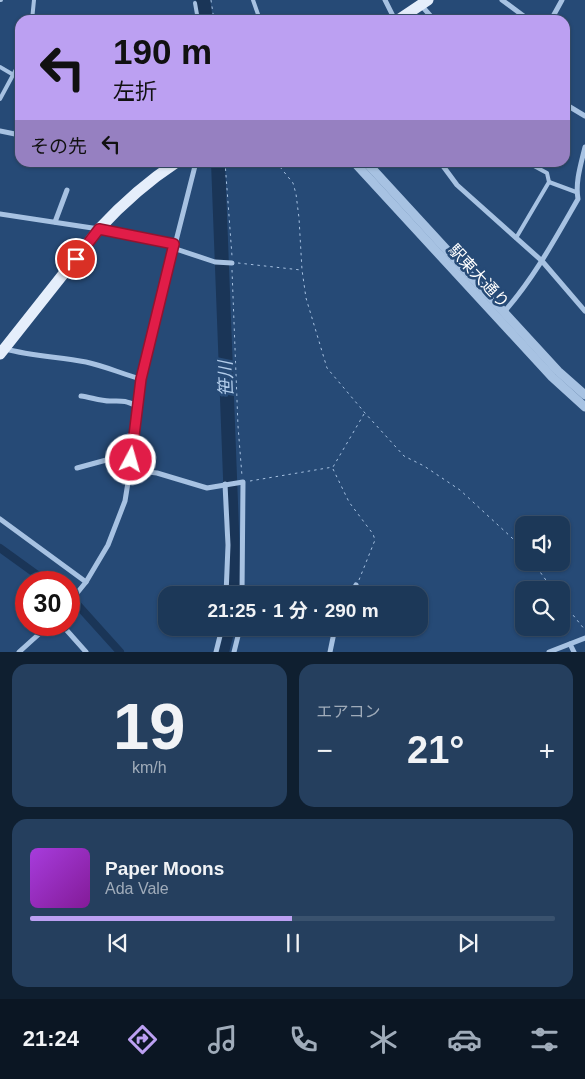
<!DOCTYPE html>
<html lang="ja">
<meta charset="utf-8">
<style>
:root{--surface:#1c3858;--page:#253f5e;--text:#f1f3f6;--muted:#a0acba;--line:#3a526e;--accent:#bca0f2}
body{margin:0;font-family:Helvetica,"Noto Sans JP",sans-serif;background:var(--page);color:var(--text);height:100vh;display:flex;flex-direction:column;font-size:19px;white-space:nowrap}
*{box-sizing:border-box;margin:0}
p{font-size:16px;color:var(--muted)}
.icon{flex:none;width:28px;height:28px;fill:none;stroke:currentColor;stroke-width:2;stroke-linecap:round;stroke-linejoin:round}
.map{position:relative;height:652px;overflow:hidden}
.side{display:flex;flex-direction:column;gap:12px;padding:12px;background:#0f1f30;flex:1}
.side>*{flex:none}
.banner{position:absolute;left:15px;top:15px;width:555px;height:152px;border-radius:15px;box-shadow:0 1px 4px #0004,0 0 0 1px var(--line);background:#bca0f2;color:#111;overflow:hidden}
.tools{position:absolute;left:515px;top:516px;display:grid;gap:10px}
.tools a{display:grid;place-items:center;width:55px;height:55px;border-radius:10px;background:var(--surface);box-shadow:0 1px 4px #0004,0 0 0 1px var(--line);font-size:25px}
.speed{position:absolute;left:15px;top:571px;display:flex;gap:10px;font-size:25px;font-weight:700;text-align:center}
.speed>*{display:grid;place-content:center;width:65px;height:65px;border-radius:50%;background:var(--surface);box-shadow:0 1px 4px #0004,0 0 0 1px var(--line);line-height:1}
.speed .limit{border:8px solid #d22;background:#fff;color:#111}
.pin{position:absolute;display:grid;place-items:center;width:42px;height:42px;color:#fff;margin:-21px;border:2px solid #fff;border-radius:50%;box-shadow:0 1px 5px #0007}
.me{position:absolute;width:55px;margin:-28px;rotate:6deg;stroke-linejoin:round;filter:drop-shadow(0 0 4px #0008)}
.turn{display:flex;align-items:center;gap:18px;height:105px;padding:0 15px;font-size:22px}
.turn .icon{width:65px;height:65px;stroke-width:2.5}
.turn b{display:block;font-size:35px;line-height:42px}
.then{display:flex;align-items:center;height:48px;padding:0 15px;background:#0003;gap:10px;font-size:19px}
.big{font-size:38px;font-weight:700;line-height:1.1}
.side .widget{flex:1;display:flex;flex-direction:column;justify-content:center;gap:8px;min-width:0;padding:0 18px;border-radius:15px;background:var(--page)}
.side .dial{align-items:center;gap:0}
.dial b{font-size:65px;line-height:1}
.song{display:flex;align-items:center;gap:15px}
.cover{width:60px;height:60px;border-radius:8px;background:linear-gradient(135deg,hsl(280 70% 55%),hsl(290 70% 35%))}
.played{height:5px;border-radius:2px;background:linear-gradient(90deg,var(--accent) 50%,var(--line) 50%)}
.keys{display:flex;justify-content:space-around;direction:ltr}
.heat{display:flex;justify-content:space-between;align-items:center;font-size:28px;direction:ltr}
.side .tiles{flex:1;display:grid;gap:12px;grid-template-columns:1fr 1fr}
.widget:last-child{grid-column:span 2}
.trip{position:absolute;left:158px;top:586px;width:270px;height:50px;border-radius:15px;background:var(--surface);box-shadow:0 1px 4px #0004,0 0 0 1px var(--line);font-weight:700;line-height:50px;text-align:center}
.tab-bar{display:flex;height:80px;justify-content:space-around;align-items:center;background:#0b1623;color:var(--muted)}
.tab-bar .icon{width:35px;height:35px}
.tab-bar .selected{color:var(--accent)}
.tab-bar b{font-size:22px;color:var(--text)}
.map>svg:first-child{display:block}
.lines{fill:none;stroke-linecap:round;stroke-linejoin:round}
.canal{stroke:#1a3557;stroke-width:8}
.river{stroke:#1a3557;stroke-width:14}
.path{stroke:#a7c2e2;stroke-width:1;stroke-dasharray:2.5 4;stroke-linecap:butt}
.service{stroke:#a7c2e2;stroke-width:4}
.minor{stroke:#a7c2e2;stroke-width:5}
.tertiary{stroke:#a7c2e2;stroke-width:9}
.primary{stroke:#e5eefb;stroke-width:11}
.route-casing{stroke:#92132f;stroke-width:12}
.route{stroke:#e11d48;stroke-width:9}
.labels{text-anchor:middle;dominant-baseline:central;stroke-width:5;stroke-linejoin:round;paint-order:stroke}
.street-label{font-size:16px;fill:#fff;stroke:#264a76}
.water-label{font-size:18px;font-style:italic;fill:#b2ccea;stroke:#264a76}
</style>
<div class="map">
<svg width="585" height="652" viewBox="0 0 585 652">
<rect width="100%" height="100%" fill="#264a76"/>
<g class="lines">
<g class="canal">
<polyline points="0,548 47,582"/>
<polyline points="75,602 120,652"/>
</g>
<g class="river">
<polyline points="203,0 206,20"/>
<polyline points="218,162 234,582 233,595"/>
<polyline points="222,652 228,628"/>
</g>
<g class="path">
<polyline points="211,0 214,20"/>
<polyline points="225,162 232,256"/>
<polyline points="276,162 293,183 296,194 299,218 302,270 306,298 327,368 365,413 404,456 424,466 460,490 524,549"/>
<polyline points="238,263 301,270"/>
<polyline points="232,270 238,426 242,476"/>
<polyline points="333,469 349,502 373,534 375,540 359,580"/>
<polyline points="250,481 333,467 364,414"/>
<polyline points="533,562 553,590"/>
<polyline points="561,600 585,630"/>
</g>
<g class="service">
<polyline points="0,0 1,0"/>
<polyline points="253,0 260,20"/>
<polyline points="195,3 198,20"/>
<polyline points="32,20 34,0"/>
<polyline points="0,67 12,74"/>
<polyline points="0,99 20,62"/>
<polyline points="549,182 576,192"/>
<polyline points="516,238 549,182 547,173 534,166 535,162"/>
</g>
<g class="minor">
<polyline points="385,0 395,20"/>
<polyline points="502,0 529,20"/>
<polyline points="421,5 434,20"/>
<polyline points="551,20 562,0"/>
<polyline points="565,104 585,116"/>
<polyline points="0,131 20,135"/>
<polyline points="440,162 457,185 542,261 585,311"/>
<polyline points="0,214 99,229 174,244"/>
<polyline points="55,222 67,190"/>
<polyline points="173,248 215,262 232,263"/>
<path d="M 504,312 C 534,278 555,239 578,199 C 575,182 581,164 585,147"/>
<path d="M 5,349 C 32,356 59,357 86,362 C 105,366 122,374 141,379"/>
<path d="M 81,396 C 90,397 100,401 110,401 C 123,401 124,400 137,406"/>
<polyline points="77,468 110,459 131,460"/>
<polyline points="130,470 157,473 207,488 243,482 242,595"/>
<polyline points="225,484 228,545 226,595"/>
<polyline points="0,519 86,582"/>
<polyline points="350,595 356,585"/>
<polyline points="69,603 86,582 108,545 125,501 130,470 141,379 196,162"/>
<polyline points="62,625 86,652"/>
<polyline points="570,644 574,652"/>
<polyline points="19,652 49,625"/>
<polyline points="216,652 222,628"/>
<polyline points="234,652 240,628"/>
<polyline points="330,652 335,628"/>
<polyline points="549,652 585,638"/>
</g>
<g class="tertiary">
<polyline points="354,162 552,377 585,407"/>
<polyline points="366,162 558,371 585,395"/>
</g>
<g class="primary">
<polyline points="398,20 428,0"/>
<path d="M 0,354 L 99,229 C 123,203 148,181 177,162"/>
</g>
</g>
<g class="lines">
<g class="route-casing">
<polyline id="route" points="76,259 99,229 174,244 141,379 131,460"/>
</g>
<use href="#route" class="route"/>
</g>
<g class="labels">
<g class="street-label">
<text transform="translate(479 276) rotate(47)">駅東大通り</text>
</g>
<g class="water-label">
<text transform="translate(226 379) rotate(-92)">笹川</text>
</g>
</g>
</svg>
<div class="tools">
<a><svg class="icon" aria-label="sound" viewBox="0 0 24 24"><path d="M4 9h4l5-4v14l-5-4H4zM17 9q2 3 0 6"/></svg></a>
<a><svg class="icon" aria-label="search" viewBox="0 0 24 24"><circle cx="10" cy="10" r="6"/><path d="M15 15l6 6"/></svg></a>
</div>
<div class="speed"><div class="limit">30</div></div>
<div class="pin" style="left:76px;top:259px;background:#d93025"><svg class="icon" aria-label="arrive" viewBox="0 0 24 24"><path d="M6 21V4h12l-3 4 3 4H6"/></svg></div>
<svg class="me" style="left:131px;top:460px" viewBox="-20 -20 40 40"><circle r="17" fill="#e11d48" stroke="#fff" stroke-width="3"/><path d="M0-11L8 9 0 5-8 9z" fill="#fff"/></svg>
<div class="trip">21:25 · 1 分 · 290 m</div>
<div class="banner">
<div class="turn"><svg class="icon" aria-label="left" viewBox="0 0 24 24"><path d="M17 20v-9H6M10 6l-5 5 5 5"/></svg><div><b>190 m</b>左折</div></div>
<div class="then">その先<svg class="icon" aria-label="left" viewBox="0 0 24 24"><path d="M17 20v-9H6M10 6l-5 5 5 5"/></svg></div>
</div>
</div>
<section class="side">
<div class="tiles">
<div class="widget dial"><b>19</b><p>km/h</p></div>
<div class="widget"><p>エアコン</p>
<div class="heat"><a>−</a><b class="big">21°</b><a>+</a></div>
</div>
<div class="widget">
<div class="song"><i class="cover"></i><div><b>Paper Moons</b><p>Ada Vale</p></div></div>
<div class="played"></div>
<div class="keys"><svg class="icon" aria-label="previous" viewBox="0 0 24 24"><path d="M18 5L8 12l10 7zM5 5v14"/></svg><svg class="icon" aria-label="pause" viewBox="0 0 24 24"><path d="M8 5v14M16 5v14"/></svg><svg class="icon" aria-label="next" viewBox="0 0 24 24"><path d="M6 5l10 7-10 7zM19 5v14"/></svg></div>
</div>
</div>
</section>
<nav class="tab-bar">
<b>21:24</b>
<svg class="icon selected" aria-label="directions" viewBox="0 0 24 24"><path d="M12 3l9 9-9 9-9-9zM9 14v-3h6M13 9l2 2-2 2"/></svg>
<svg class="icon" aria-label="music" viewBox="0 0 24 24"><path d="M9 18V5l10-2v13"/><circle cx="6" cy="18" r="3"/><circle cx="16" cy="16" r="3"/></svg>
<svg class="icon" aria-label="phone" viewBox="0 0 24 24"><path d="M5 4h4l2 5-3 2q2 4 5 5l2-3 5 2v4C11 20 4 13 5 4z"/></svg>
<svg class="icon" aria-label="climate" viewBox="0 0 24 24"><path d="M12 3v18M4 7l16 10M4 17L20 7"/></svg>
<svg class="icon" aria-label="car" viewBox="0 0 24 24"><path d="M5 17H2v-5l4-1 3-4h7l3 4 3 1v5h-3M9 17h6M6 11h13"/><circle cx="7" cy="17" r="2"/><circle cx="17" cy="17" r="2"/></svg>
<svg class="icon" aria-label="filters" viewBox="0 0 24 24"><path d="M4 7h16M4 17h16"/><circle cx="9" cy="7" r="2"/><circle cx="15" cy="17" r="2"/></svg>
</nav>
